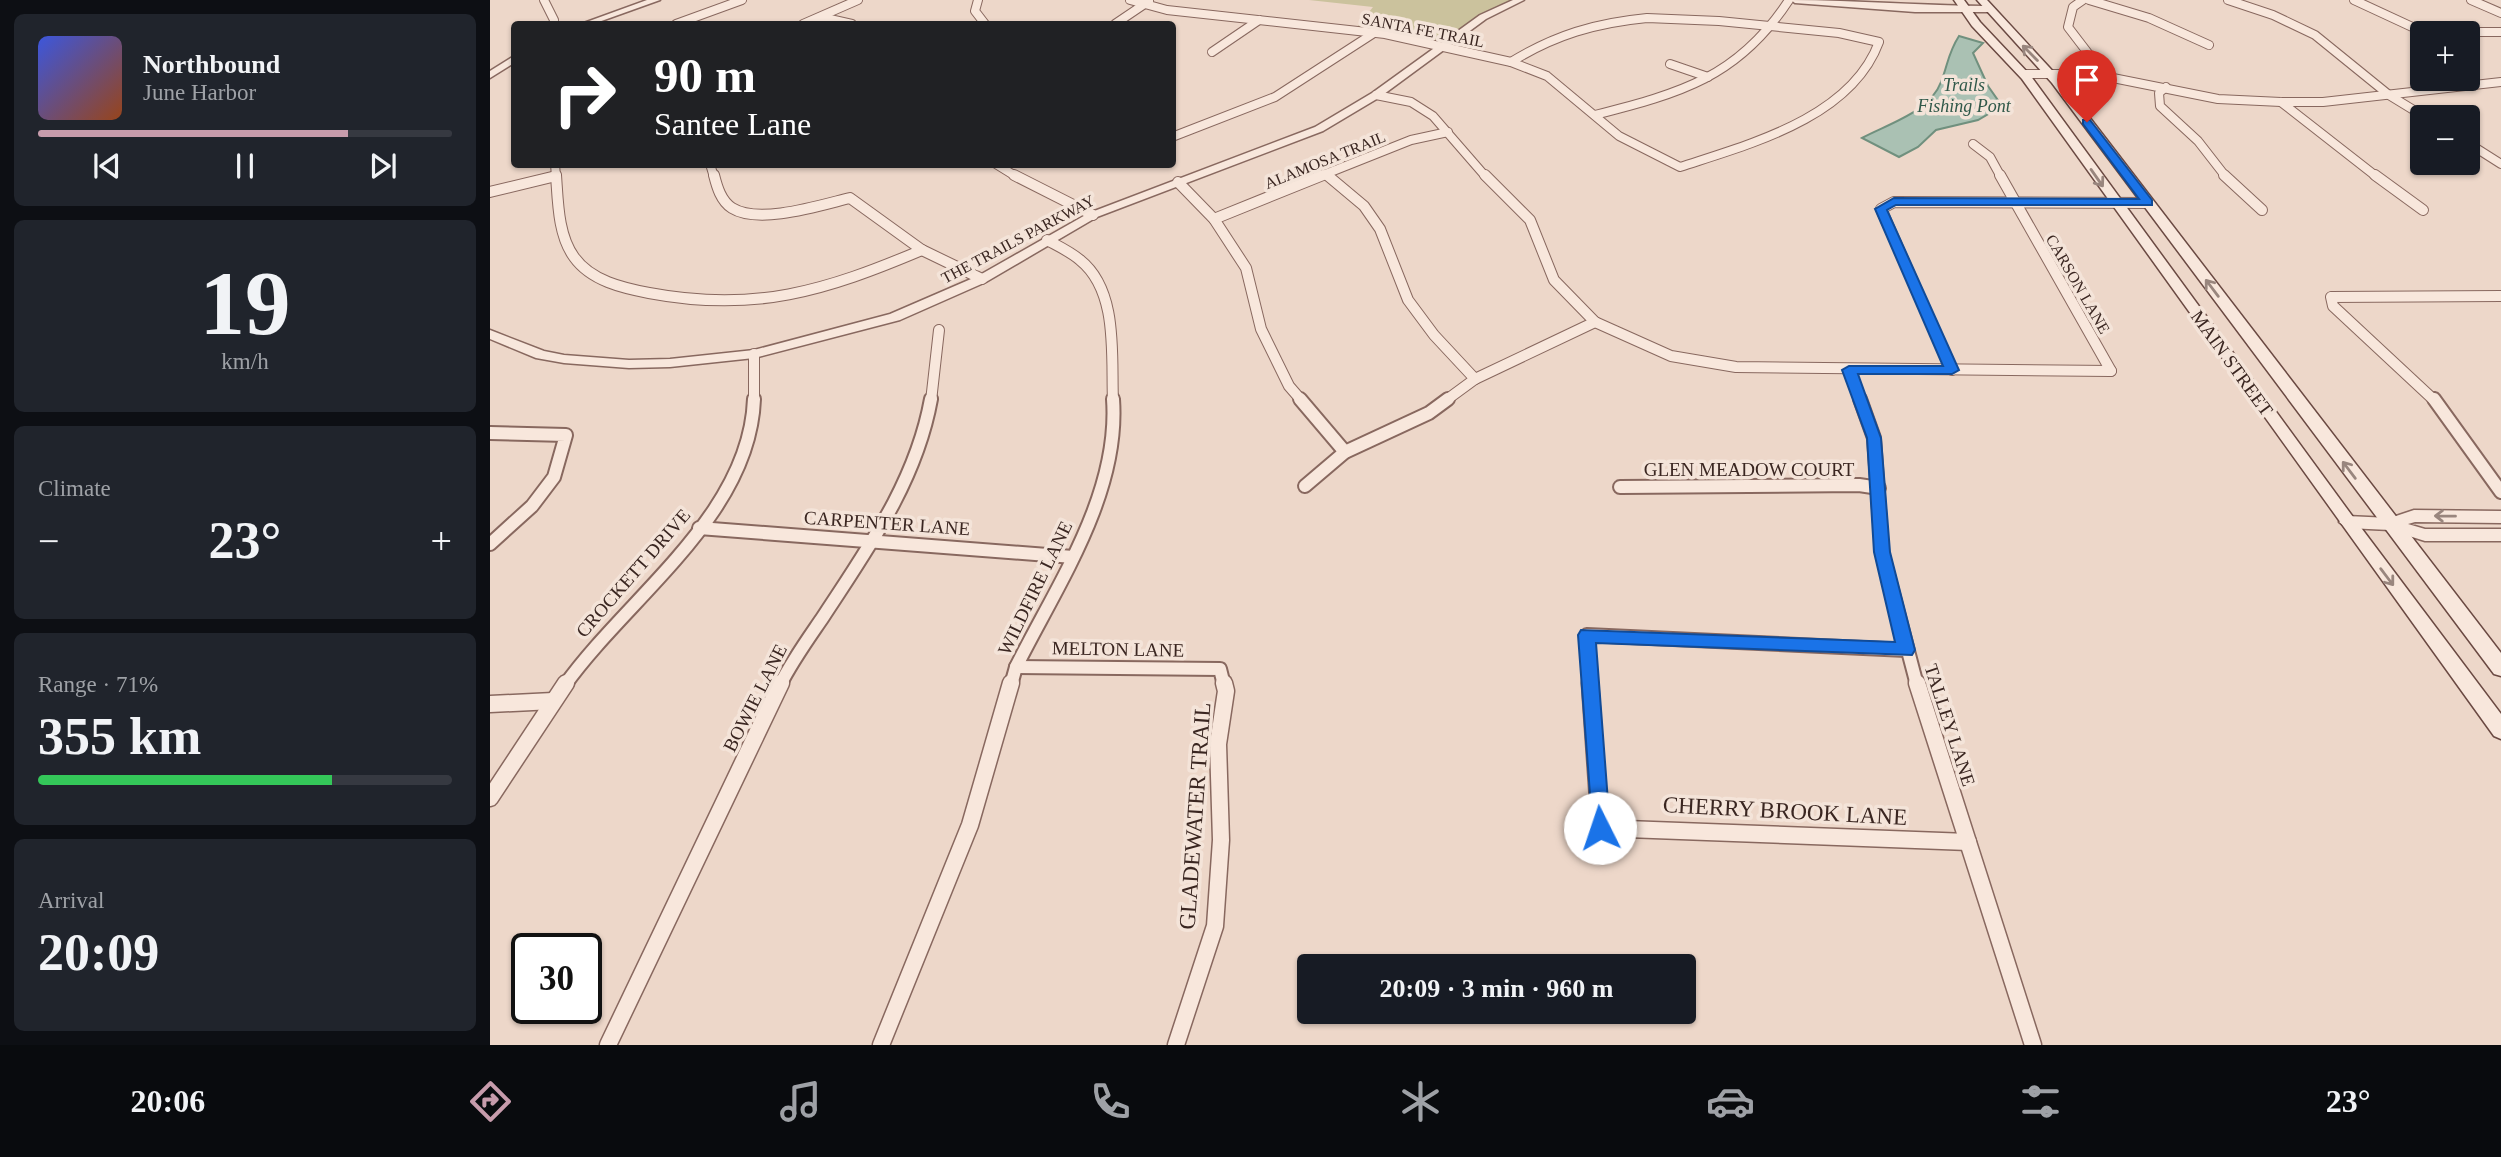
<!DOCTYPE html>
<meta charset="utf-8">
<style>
:root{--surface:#171b24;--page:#20242c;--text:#f1f3f6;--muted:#9ea1a6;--line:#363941;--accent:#c79cac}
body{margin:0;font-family:"Times New Roman",serif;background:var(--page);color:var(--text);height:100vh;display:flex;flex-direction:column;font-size:26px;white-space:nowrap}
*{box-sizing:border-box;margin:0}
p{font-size:23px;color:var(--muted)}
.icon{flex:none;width:38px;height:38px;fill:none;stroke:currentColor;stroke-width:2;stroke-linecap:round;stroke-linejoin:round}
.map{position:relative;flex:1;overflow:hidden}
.side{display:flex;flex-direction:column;gap:14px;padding:14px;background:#0d0f14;width:490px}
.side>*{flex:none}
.banner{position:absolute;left:21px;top:21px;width:665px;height:147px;border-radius:7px;box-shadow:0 2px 5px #0004;background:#202124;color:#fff;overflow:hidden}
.buttons{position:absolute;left:1920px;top:21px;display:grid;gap:14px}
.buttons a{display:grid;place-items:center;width:70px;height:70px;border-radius:7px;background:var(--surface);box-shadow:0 2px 5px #0004;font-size:35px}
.speed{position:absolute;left:21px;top:933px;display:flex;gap:14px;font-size:35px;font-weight:700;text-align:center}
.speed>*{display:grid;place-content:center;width:91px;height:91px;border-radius:50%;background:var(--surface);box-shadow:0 2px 5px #0004;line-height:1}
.speed .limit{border:4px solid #111;border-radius:10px;background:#fff;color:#111}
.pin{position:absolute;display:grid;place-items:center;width:60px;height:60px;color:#fff;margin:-72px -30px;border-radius:50% 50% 50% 0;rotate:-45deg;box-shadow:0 0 7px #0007}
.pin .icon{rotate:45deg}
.me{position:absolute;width:77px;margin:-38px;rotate:356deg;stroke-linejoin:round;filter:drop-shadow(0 0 5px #0008)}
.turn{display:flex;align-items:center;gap:24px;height:147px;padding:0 28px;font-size:32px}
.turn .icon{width:91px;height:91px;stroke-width:2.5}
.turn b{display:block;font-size:49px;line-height:60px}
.big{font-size:52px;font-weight:700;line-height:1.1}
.side .tile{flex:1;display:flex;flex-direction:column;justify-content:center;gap:10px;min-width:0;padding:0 24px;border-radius:10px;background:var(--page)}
.side .dial{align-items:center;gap:0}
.dial b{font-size:91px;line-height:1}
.song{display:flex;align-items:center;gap:21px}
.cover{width:84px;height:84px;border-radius:10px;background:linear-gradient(135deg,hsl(230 70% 55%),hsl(20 70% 35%))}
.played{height:7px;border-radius:4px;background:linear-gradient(90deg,var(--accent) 75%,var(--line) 75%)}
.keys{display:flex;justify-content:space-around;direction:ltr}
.heat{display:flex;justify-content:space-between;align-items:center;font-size:38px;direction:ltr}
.charge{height:10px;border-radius:5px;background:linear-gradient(90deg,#34c759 71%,var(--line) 0)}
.trip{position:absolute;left:807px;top:954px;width:399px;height:70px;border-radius:7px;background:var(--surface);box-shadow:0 2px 5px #0004;font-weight:700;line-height:70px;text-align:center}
.menu{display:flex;height:112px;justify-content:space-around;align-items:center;background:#090b0e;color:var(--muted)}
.menu .icon{width:49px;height:49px}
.menu .active{color:var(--accent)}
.menu b{font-size:32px;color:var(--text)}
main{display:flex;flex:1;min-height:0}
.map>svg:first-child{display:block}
.green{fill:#cbc29d}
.water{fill:#aac1b3;stroke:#70907e;stroke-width:2}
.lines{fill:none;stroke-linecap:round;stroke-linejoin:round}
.minor-far3-casing{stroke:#88685f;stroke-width:10}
.minor-far2-casing{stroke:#88685f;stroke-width:12}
.minor-far1-casing{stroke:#88685f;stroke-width:16}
.minor-casing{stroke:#88685f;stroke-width:19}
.tertiary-casing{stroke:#88685f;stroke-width:3}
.secondary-casing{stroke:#6a4942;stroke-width:3}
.minor-far3{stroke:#f8e7dc;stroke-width:8}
.minor-far2{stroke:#f8e7dc;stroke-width:10}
.minor-far1{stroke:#f8e7dc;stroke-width:12}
.minor{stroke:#f8e7dc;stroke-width:16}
.tertiary{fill:#f8e7dc;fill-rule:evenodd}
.secondary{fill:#f8e7dc;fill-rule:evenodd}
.oneway{stroke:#99867e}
.route{fill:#1a73e8;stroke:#114b97;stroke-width:2}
.labels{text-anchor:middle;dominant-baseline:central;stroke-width:7;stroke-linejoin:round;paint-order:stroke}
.far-street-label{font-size:16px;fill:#3a2621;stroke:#f4e4d9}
.far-water-label{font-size:18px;font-style:italic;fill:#31594a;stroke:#f4e4d9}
.street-label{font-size:19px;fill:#3a2621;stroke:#f4e4d9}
.near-street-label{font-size:23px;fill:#3a2621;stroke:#f4e4d9}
</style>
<main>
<section class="side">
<div class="tile">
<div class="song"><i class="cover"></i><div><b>Northbound</b><p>June Harbor</p></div></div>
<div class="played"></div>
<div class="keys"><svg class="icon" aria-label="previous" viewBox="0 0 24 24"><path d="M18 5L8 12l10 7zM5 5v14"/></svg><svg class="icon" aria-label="pause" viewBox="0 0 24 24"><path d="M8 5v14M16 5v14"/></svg><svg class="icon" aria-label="next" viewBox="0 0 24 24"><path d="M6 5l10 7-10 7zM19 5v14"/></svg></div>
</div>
<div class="tile dial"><b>19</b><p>km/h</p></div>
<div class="tile"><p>Climate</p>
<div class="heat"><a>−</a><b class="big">23°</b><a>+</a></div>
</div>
<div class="tile"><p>Range · 71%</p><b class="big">355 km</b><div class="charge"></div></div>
<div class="tile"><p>Arrival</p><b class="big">20:09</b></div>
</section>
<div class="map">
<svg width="2011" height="1045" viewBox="0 0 2011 1045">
<rect width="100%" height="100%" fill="#edd7c9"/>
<polygon class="green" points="819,0 1031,0 1006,10 955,46 864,31 883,7"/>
<path class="water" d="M 1469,36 L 1493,43 L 1483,53 L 1498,86 L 1512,106 L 1488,120 L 1446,130 L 1428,147 L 1409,157 L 1372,138 C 1398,124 1440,112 1451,82 C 1458,64 1458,53 1469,36 Z"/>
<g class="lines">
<g class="minor-far3-casing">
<g id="minor-far3">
<polyline points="54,0 64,20"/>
<polyline points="488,0 485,11 495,24"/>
<polyline points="640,0 677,10 895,34 1021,62"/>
<polyline points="1593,0 1583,7 1578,27 1617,78"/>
<polyline points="1599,0 1659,18 1719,45"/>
<polyline points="1738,0 1783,15 1825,35 1899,95 1935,117"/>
<polyline points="1864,0 1933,32 2011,32"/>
<polyline points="1981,0 2011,13"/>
<polyline points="331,17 362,24"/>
<path d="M 1157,18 L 1229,21 L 1349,33 L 1389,42 C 1361,118 1260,144 1190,167 L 1129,136 L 1057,76 L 1021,62 C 1065,35 1105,23 1157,18 Z"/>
<polyline points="186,24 252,0"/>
<polyline points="313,24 368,0"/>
<polyline points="625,24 659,1"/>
<polyline points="722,52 769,20"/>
<polyline points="1180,64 1218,77"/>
<polyline points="1534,74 1603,74 1728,99 1791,102 1833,102 2011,82"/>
<polyline points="1676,87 1669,93 1670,106 1708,141 1736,177"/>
<polyline points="886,95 921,102 943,116 996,177"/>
<polyline points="1791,102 1887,177"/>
<path d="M 1105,115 C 1190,93 1248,78 1299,0"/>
<polyline points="682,137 785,97 884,33"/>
<polyline points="1978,143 2011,164"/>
<polyline points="1483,144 1500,157 1511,177"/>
<polyline points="65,164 66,177"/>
<polyline points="220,164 224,177"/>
<polyline points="506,164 527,177"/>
<polyline points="837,175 840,177"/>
<polyline points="61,177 66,176"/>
<polyline points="828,177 921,140 958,132"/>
</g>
</g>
<g class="minor-far2-casing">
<g id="minor-far2">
<path d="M 66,175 C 68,202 68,235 84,257 C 101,281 133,288 159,293 C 265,313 335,291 432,250"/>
<path d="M 224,175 C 227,187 231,201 242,208 C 269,225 331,205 360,198 L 432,250 L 492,279"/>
<polyline points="524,175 603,215"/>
<polyline points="837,175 874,206 890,229 918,300 944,335 985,379"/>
<polyline points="995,175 1040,220 1064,280 1105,322 1181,356 1246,367 1621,371"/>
<polyline points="1510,175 1621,371"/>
<polyline points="1734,175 1772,210"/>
<polyline points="1885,175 1933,210"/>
<polyline points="688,182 724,219 756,268 771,329 799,386 812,401"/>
<polyline points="0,192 66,176"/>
<polyline points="724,219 833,175"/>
<path d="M 557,240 C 568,246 581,252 590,260 C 629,291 621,357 623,401"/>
<polyline points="1359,370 1370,401"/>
<polyline points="1462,370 1391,209 1404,202 1658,203"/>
<polyline points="264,401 264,354"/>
<polyline points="441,401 449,330"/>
<polyline points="955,401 985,379 1105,322"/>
<polyline points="1945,401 1843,306 1841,297 2011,296"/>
</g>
</g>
<g class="minor-far1-casing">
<g id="minor-far1">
<polyline points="810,399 855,452"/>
<polyline points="1370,399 1384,438 1392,552 1427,685"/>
<polyline points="1944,399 2011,492"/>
<polyline points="0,433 76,435 64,477 42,506 0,544"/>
<polyline points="815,486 855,452 939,413 958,399"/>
<polyline points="1130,487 1369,485 1389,488"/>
<polyline points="209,528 583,557"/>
<polyline points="526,667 730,669 734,685"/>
<path d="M 75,685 C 138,597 260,515 264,399"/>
<path d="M 290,685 C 302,661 318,639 333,617 C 378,548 426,482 441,399"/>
<path d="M 521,685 L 526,667 C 567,585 630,494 623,399"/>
<polyline points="1100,685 1097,635 1416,650"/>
</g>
</g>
<g class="minor-casing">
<g id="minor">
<polyline points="1100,683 1110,828 1478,842"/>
<polyline points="1427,683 1543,1045"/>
<polyline points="0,704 63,701"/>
<polyline points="0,798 76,683"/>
<polyline points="118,1045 291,683"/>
<polyline points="391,1045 480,825 521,683"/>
<polyline points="686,1045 725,926 731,840 728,744 736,691 734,683"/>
</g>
</g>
<g class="tertiary-casing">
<g id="tertiary">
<polygon points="157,0 170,0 103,24 91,24"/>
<polygon points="1023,0 1034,0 996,19 890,97 833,131 607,217 496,282 410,320 264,358 180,367 139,368 74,363 46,358 0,339 0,330 54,351 74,355 139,360 180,359 264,350 400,314 488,276 599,213 825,127 882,93 990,15"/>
<path d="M 1301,0 C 1367,0 1433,6 1499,6 L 1503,9 L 1499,12 L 1425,12 L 1305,3 Z"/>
<polygon points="24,56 24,63 0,78 0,71"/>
<polygon points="1924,510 2011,511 2011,523 1925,522 1918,524 1935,529 2011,529 2011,541 1935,541 1900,530 1857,528 1849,522 1857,516 1900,518"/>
</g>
</g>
<g class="secondary-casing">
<g id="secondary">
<polygon points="1464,0 1474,0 1490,22 1540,75 1863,517 2011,714 2011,739 2004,736 1532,79 1482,26"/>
<polygon points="1487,0 1497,0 1570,79 2011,653 2011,676 2004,674 1562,83"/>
</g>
</g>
<use href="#minor-far3" class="minor-far3"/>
<use href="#minor-far2" class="minor-far2"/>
<use href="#minor-far1" class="minor-far1"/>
<use href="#minor" class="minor"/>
<use href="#tertiary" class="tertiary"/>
<use href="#secondary" class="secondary"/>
</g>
<defs><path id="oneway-shaft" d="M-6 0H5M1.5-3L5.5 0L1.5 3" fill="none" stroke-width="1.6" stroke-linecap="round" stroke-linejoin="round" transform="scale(1.75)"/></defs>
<g class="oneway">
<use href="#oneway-shaft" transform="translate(1540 53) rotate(-135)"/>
<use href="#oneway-shaft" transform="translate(1607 178) rotate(55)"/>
<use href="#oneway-shaft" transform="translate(1722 288) rotate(-127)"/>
<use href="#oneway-shaft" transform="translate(1859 470) rotate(-127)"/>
<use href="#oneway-shaft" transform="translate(1955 516) rotate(-179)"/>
<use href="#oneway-shaft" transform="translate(1897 577) rotate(53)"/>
</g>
<polygon class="route" points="1593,120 1600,120 1662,200 1662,205 1406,205 1397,210 1469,370 1462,374 1368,374 1391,438 1400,552 1425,650 1422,655 1106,643 1120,828 1117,834 1110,837 1103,834 1088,635 1091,630 1405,642 1384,552 1377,438 1352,370 1359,366 1453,366 1385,209 1404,198 1649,199 1593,124"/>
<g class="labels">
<g class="far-street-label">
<text transform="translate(933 30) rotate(11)">SANTA FE TRAIL</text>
<text transform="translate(835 160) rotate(-22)">ALAMOSA TRAIL</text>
<text transform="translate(528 239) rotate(-28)">THE TRAILS PARKWAY</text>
<text transform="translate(1588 284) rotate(60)">CARSON LANE</text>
</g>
<g class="far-water-label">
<text x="1474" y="85">Trails<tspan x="1474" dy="21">Fishing Pont</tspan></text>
</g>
<g class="street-label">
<text transform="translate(1742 363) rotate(54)">MAIN STREET</text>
<text x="1259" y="469">GLEN MEADOW COURT</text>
<text transform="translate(397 523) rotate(4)">CARPENTER LANE</text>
<text transform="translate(143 573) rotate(-49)">CROCKETT DRIVE</text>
<text transform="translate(545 588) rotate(-64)">WILDFIRE LANE</text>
<text transform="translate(628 649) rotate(1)">MELTON LANE</text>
<text transform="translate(265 698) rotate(-63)">BOWIE LANE</text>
<text transform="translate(1460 725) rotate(72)">TALLEY LANE</text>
</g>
<g class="near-street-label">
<text transform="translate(1295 811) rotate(3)">CHERRY BROOK LANE</text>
<text transform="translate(705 816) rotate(-86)">GLADEWATER TRAIL</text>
</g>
</g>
</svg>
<div class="buttons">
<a>+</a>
<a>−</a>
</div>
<div class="speed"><div class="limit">30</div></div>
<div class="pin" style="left:1597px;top:122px;background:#d93025"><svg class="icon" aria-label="arrive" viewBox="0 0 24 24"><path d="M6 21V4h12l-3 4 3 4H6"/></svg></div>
<svg class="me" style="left:1110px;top:828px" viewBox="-20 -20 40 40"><circle r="19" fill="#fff"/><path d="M0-13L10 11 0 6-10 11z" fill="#1a73e8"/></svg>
<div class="trip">20:09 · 3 min · 960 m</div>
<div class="banner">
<div class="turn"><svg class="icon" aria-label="right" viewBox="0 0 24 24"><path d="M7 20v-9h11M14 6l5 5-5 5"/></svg><div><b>90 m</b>Santee Lane</div></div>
</div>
</div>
</main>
<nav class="menu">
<b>20:06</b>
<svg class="icon active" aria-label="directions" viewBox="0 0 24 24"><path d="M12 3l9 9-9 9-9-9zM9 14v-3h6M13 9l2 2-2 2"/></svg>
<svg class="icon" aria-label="music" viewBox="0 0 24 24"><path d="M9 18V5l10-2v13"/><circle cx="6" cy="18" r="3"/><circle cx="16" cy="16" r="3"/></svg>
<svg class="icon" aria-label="phone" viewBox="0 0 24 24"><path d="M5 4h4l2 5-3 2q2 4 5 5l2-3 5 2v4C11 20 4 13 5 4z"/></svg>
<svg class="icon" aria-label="climate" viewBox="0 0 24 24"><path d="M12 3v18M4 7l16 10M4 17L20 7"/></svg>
<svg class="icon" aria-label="car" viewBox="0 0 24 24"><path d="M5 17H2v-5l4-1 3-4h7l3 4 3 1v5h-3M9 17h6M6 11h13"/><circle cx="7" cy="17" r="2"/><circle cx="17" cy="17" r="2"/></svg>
<svg class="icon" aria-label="filters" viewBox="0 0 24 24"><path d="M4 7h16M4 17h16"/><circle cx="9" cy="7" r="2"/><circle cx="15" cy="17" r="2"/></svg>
<b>23°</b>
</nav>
